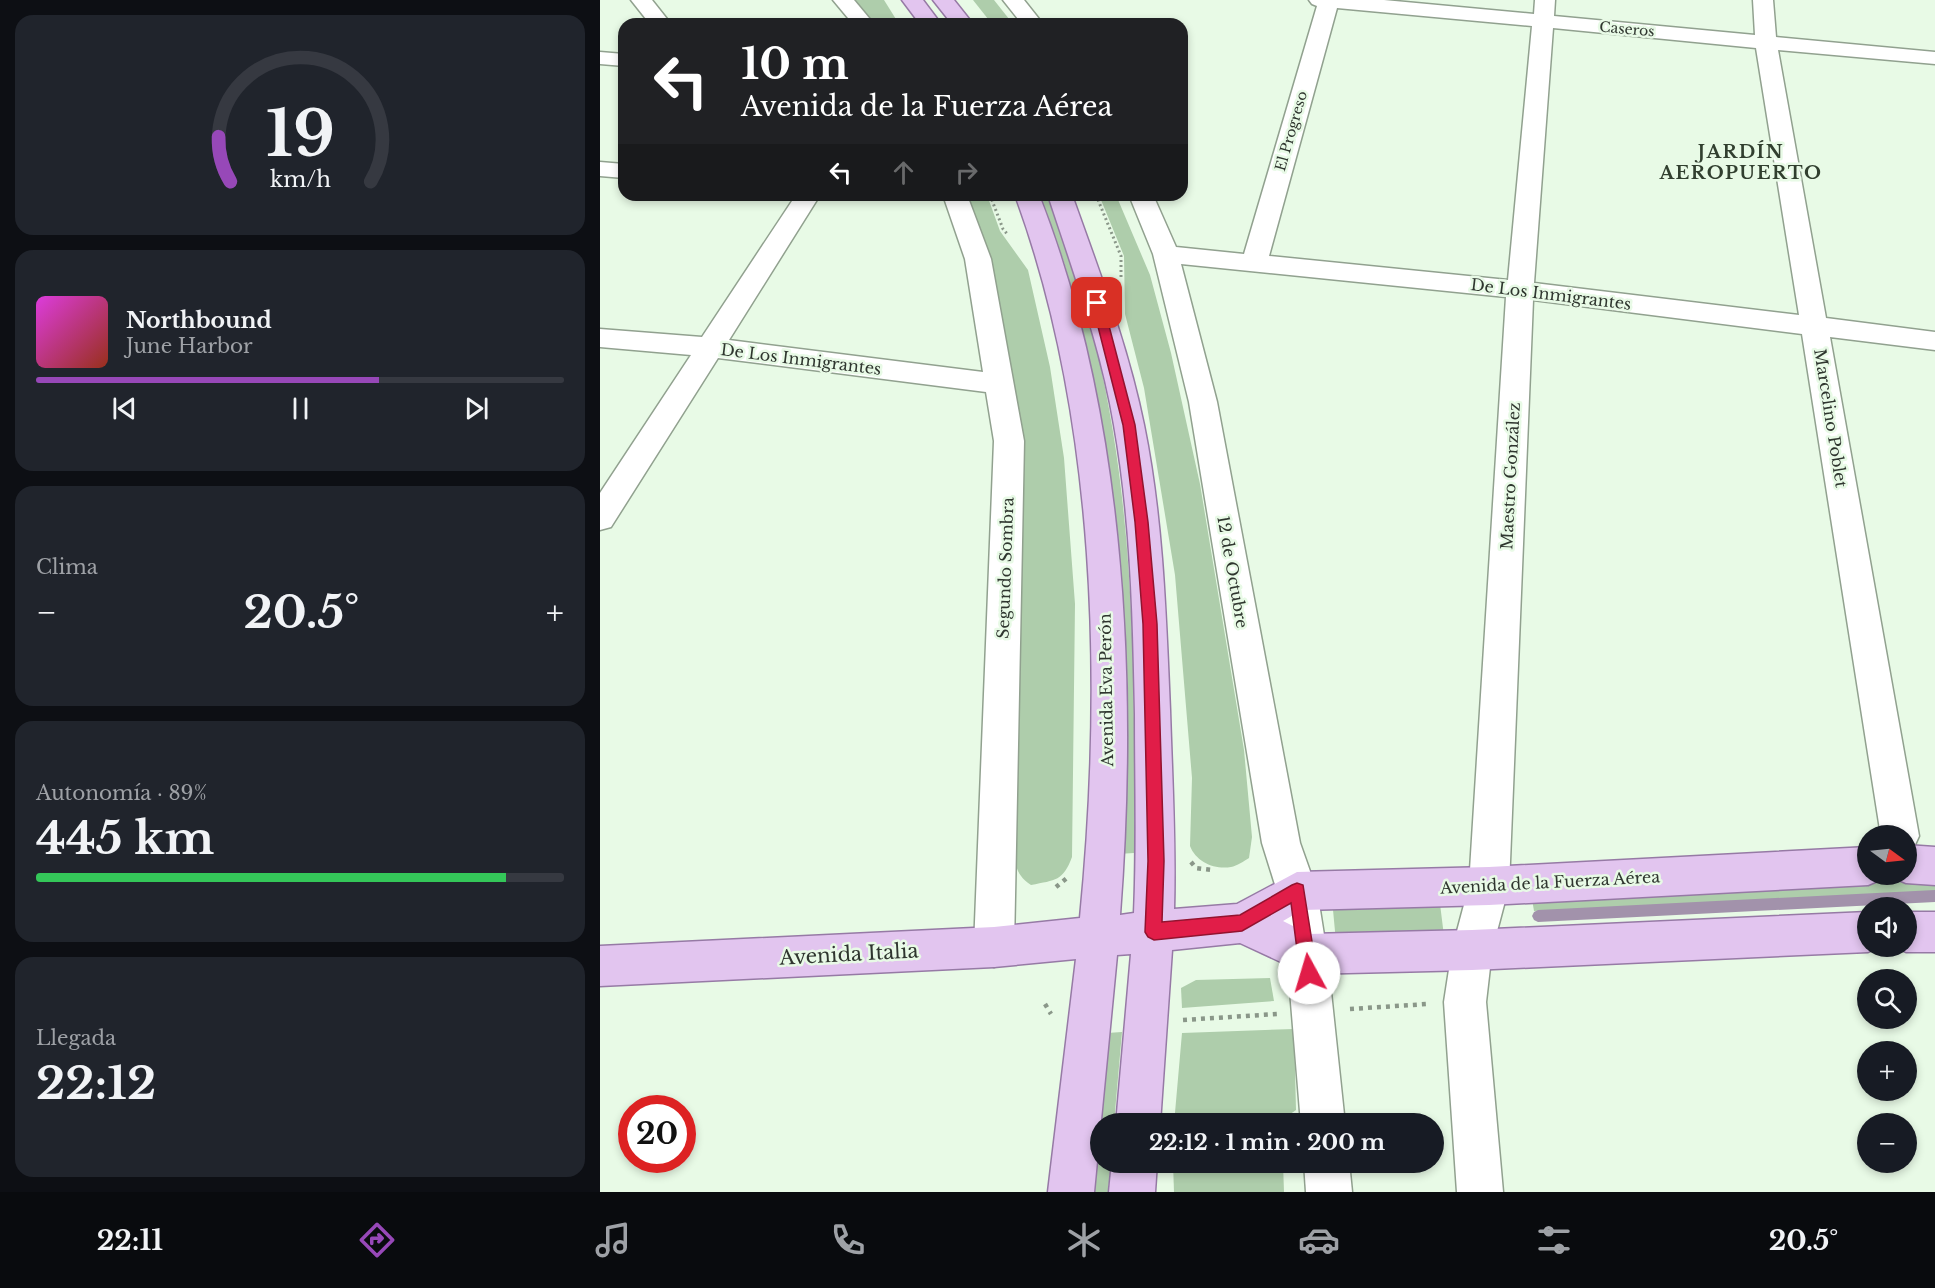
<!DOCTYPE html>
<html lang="es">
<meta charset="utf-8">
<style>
:root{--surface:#171b24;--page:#20242c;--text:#f1f3f6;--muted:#9ea1a6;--line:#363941;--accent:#9748b8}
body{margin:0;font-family:"Libre Baskerville",serif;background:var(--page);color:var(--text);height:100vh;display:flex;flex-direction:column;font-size:22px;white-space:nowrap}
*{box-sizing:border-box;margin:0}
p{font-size:20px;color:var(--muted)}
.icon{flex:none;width:33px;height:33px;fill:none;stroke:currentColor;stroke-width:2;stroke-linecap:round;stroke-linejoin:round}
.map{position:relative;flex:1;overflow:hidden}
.details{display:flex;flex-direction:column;gap:15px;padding:15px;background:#0d0f14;width:600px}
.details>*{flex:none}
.banner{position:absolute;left:18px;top:18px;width:570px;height:183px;border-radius:18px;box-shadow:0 3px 9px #0003;background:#202124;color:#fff;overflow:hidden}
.needle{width:39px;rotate:105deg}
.tools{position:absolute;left:1257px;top:825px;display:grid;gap:12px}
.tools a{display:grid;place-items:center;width:60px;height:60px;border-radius:50%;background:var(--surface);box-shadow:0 3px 9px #0003;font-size:30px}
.speed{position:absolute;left:18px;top:1095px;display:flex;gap:12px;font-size:30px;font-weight:700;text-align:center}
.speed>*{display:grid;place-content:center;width:78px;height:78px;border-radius:50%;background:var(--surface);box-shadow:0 3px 9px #0003;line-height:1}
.speed .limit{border:9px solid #d22;background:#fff;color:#111}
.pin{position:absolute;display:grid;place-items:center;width:51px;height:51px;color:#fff;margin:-26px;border-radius:12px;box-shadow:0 3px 9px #0006}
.me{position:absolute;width:66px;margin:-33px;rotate:354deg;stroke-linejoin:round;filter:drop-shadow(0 0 4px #0008)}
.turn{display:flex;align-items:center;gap:21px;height:126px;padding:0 24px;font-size:27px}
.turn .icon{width:78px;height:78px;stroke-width:2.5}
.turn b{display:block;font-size:42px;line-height:51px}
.lanes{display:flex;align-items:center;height:57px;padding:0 24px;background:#0003;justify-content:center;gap:30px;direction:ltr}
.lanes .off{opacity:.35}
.big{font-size:45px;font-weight:800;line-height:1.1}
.details .tile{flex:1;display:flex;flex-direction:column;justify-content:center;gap:9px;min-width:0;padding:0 21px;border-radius:18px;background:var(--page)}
.details .dial{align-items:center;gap:0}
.dial svg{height:156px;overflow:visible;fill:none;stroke:var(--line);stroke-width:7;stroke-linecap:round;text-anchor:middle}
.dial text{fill:var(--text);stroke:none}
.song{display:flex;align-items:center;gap:18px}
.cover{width:72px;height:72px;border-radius:9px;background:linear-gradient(135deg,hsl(300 70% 55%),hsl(10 70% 35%))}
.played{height:6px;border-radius:3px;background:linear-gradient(90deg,var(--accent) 65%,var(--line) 65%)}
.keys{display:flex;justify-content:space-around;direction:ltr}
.heat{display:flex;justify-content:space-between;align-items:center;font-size:33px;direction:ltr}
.charge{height:9px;border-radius:4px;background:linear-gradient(90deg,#34c759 89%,var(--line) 0)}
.trip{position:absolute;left:490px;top:1113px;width:354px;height:60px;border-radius:30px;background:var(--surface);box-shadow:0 3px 9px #0003;font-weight:800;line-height:60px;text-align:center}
.menu{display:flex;height:96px;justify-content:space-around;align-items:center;background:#090b0e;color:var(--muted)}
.menu .icon{width:42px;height:42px}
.menu .selected{color:var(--accent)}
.menu b{font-size:27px;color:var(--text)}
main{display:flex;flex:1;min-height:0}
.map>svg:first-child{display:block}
.green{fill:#aecdab}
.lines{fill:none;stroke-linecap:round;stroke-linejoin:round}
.stream{fill:#a292ab;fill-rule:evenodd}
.minor-casing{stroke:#91a18f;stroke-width:3}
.major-casing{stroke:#967aa5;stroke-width:3}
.path-far1{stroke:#8a9789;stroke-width:3;stroke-dasharray:2 3;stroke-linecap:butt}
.path{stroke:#8a9789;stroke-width:4.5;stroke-dasharray:4 5;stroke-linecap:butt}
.minor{fill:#fff;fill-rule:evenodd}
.major{fill:#e2c5ef;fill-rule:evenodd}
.route{fill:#e11d48;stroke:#92132f;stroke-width:1.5}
.labels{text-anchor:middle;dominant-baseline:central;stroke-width:5;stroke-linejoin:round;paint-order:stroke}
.far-street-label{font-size:14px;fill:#2f362f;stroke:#e8fae6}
.street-label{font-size:16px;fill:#2f362f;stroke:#e8fae6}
.far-district-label{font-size:18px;font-weight:bold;letter-spacing:1.5px;fill:#313f2f;stroke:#e8fae6}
.near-street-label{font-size:20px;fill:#2f362f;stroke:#e8fae6}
</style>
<main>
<section class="details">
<div class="tile dial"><svg viewBox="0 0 100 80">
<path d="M14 69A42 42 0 1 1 86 69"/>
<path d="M14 69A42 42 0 0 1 8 46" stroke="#9748b8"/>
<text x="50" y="56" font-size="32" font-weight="700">19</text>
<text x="50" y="72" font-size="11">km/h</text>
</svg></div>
<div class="tile">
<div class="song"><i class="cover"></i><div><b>Northbound</b><p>June Harbor</p></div></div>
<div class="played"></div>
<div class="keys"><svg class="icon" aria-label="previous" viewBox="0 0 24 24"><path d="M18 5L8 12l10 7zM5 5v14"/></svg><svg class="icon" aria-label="pause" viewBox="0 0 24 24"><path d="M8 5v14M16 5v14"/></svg><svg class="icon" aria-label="next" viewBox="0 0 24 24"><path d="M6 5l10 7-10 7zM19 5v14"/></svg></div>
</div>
<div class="tile"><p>Clima</p>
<div class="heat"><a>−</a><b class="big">20.5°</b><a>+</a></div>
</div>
<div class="tile"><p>Autonomía · 89%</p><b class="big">445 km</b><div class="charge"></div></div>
<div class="tile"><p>Llegada</p><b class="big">22:12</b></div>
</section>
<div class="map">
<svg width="1335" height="1192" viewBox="0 0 1335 1192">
<rect width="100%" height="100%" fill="#e8fae6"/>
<g class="green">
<polygon points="252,0 284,0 299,24 272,24"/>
<polygon points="373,0 394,0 413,24 392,24"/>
<path d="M 364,195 L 387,195 L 400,231 L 428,270 L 450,367 L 464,458 L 475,604 L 472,857 C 463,881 456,880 431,885 C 417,876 416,867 413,852 L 419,611 Z"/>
<path d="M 440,195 L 448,195 C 466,246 485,298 497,351 C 536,516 535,684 534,853 L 518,854 L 511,487 L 498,405 L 483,331 L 464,262 Z"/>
<path d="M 499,195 L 516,195 L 550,275 L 571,353 L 600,484 L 644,750 L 652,837 L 649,858 C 644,861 637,866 631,867 C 615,870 596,862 590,846 L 592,778 L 575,575 L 544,388 L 525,314 L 524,256 Z"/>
<polygon points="1301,880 1335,882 1335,893 934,911 932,899"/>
<polygon points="840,904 844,936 736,942 733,910"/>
<polygon points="670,978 674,1001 582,1008 581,988 596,980"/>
<polygon points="694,1029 696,1110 682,1120 682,1123 574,1124 582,1033"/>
<polygon points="522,1032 514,1123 501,1124 501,1162 511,1163 508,1192 491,1192 507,1033"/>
<polygon points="573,1163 683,1163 684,1192 574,1192"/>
</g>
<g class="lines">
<polygon class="stream" points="1335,890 1335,902 938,922 934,920 932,916 934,912 938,910"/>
<g class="minor-casing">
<g id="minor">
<polygon points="31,0 52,0 71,24 50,24"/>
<polygon points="233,0 254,0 274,24 253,24"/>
<polygon points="403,0 424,0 443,24 422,24"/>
<path d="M 709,0 L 784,0 L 934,14 L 935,0 L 955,0 L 954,16 L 1155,35 L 1153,0 L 1173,0 L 1176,37 L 1335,52 L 1335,64 L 1178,50 L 1226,318 L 1335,332 L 1335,350 L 1230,337 L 1319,836 L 1313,849 L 1306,851 L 1306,836 L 1281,836 L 1202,334 L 933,300 L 909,886 L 892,950 L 886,1002 L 903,1192 L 857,1192 L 844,1002 L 852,950 L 869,886 L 906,297 L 581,264 L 617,402 L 700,843 L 717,891 L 727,954 L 745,1124 L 701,1124 L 687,954 L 677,891 L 662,843 L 589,402 L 553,254 L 529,195 L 553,195 L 576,247 L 644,254 L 717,6 L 712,4 ZM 737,8 L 932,26 L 908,280 L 669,256 ZM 953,28 L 1156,48 L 1199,315 L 934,283 Z"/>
<polygon points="0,52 24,54 24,66 0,64"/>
<polygon points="0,162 24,164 24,178 0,176"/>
<polygon points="196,195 220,195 129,340 383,372 365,259 343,195 367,195 391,259 424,441 414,947 408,961 394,967 380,961 374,947 394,441 386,392 118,358 11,527 0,530 0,493 91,355 0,347 0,329 102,337"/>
<polygon points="704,1162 749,1162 752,1192 706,1192"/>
</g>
</g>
<g class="major-casing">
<g id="major">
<polygon points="302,0 323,0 341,24 320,24"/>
<polygon points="333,0 354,0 373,24 352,24"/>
<path d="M 415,195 L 439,195 C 525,414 538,681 520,915 L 534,913 C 537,847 535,781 535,714 C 533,618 531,520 514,425 C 501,347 473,271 448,195 L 472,195 C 499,271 528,346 544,425 C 563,518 566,615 570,710 C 572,776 576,843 574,909 L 637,904 L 697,872 L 889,867 L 1268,847 L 1268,874 L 1284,874 L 1282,879 L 1268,885 L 889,905 L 702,910 L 683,921 L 709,934 L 872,930 L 1268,912 L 1268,946 L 1281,946 L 1268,952 L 872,970 L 707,974 L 640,943 L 572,950 L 560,1124 L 516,1124 L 531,954 L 517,955 L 494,1192 L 448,1192 L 476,959 L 394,967 L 0,986 L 0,946 L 394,927 L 480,918 C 503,685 497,417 415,195 Z"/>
<polygon points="1306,845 1335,847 1335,885 1306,883 1292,877 1291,874 1306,874"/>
<polygon points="1306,912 1335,912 1335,952 1306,952 1293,946 1306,946"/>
<polygon points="512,1162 557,1162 555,1192 509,1192"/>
</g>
</g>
<g class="path-far1">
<polyline points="390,195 403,229 408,235"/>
<polyline points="496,195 521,256 521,277"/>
</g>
<g class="path">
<polyline points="591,862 596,868 612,870"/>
<polyline points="456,887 467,878"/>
<polyline points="445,1004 451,1014"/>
<polyline points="750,1009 827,1004"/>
<polyline points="583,1020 677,1014"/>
</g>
<use href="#minor" class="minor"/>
<use href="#major" class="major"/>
</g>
<polygon class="route" points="497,299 503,303 535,425 548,522 557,624 564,861 562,922 640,915 692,885 697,883 703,885 717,973 715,979 709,982 703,979 700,973 691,903 642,931 554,940 548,937 545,932 548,861 543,624 535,522 523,425 492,303"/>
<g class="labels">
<g class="far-street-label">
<text transform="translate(1027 29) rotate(5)">Caseros</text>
<text transform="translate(691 131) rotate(-74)">El Progreso</text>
</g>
<g class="street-label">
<text transform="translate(951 294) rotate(7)">De Los Inmigrantes</text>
<text transform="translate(201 359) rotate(7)">De Los Inmigrantes</text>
<text transform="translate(1231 418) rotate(81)">Marcelino Poblet</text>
<text transform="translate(910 476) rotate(-87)">Maestro González</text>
<text transform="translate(405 568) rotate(-88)">Segundo Sombra</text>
<text transform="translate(633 572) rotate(80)">12 de Octubre</text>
<text transform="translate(506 690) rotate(-91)">Avenida Eva Perón</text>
<text transform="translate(950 882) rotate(-3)">Avenida de la Fuerza Aérea</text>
</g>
<g class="far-district-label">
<text x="1141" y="152">JARDÍN<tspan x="1141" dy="21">AEROPUERTO</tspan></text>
</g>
<g class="near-street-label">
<text transform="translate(249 954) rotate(-3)">Avenida Italia</text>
</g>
</g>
</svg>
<div class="tools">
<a><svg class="needle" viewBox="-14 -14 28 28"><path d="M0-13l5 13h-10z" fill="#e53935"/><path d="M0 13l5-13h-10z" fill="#9ea1a6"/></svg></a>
<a><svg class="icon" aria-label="sound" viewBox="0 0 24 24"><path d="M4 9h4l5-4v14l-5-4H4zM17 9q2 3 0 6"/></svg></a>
<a><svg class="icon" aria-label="search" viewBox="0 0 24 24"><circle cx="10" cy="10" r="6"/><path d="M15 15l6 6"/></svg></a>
<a>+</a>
<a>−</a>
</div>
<div class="speed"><div class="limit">20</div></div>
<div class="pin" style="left:497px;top:303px;background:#d93025"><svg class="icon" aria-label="arrive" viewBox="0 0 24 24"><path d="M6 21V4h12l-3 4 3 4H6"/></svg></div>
<svg class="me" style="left:709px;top:973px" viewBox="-20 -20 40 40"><circle r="19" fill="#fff"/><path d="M0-13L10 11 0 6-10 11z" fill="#e11d48"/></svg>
<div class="trip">22:12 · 1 min · 200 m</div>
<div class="banner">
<div class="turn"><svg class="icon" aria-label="left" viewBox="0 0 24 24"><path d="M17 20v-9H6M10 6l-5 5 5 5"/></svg><div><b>10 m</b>Avenida de la Fuerza Aérea</div></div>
<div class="lanes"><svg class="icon" aria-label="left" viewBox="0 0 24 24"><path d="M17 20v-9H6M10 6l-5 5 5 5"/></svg><svg class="icon off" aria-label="ahead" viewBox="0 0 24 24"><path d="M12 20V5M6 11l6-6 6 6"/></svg><svg class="icon off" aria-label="right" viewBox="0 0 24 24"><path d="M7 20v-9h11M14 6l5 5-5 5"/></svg></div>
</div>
</div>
</main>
<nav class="menu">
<b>22:11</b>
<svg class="icon selected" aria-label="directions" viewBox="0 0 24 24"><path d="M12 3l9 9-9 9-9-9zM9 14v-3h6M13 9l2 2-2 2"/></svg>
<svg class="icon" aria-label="music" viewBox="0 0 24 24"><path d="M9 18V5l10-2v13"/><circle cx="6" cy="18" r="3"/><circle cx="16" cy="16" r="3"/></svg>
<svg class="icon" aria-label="phone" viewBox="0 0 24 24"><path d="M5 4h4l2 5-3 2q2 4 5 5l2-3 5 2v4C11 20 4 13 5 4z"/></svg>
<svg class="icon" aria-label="climate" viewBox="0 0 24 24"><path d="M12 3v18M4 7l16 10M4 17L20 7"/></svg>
<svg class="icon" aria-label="car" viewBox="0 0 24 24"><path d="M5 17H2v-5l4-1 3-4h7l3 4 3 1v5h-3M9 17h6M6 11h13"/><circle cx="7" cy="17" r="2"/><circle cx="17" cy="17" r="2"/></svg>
<svg class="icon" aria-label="filters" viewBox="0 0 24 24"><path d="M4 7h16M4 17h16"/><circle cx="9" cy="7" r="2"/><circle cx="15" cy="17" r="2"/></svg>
<b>20.5°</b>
</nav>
